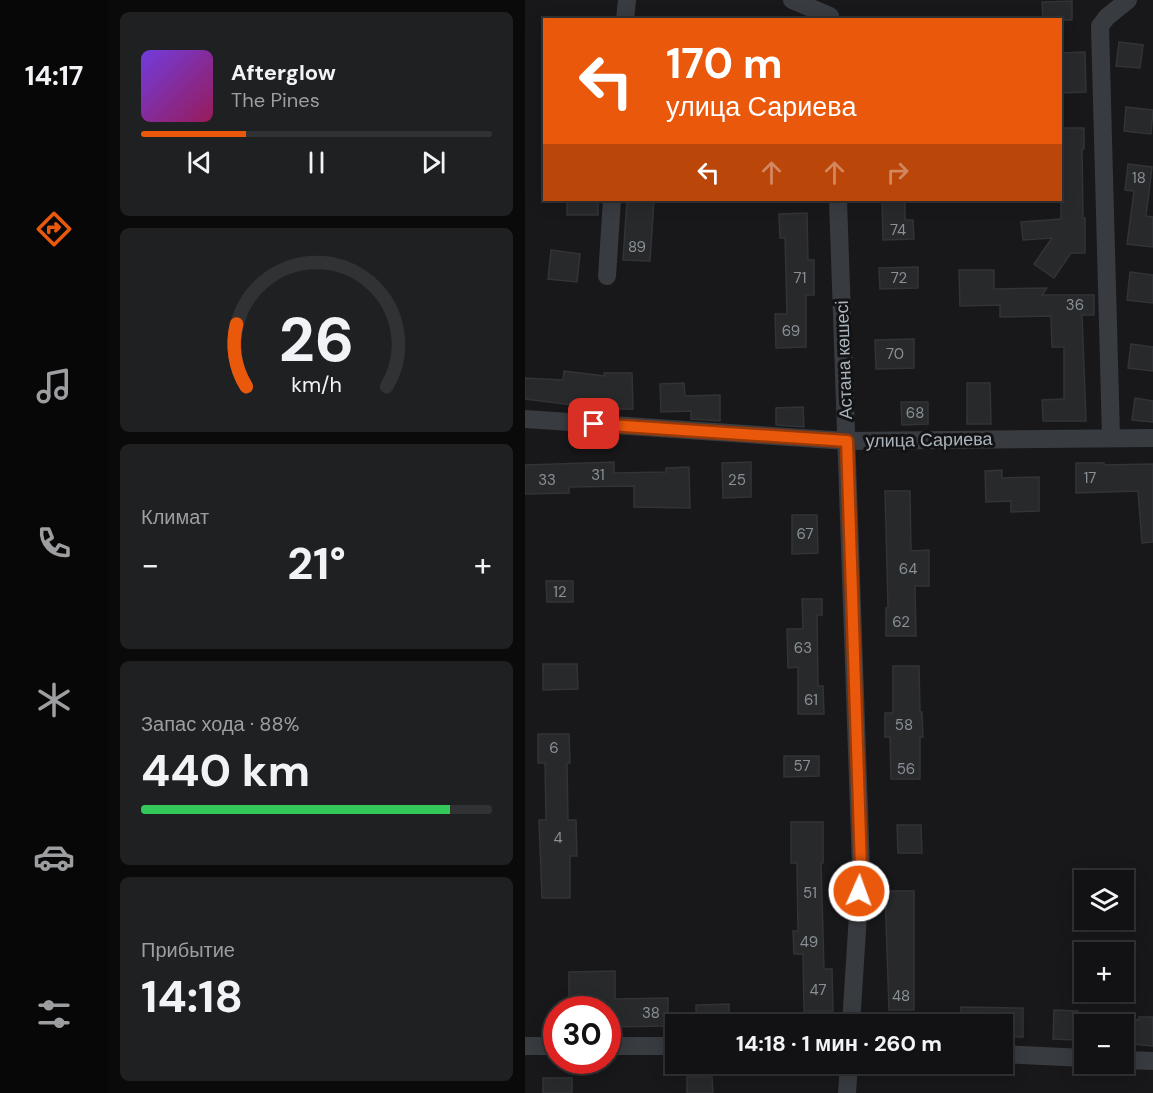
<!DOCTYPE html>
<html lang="ru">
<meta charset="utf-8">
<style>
:root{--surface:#121214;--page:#1f2022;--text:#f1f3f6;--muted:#9c9ea0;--line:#313234;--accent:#ea580c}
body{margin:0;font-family:"DM Sans",sans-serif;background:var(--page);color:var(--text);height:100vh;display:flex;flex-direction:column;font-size:22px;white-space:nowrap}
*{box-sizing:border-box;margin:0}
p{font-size:20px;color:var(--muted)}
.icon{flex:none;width:33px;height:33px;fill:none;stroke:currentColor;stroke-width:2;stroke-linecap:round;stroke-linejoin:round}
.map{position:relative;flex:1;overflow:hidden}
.drawer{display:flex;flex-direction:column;gap:12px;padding:12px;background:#0a0a0b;width:417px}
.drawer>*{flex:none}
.hud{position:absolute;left:18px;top:18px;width:519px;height:183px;border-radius:0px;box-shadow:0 3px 15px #0003,0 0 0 2px var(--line);background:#ea580c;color:#fff;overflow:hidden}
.tools{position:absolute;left:549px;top:870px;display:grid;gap:12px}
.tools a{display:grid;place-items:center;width:60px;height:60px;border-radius:0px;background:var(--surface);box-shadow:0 3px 15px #0003,0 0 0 2px var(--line);font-size:30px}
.speed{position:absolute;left:18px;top:996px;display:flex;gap:12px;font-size:30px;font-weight:700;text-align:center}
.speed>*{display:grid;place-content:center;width:78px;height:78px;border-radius:50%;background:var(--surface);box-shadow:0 3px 15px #0003,0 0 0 2px var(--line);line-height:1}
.speed .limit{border:9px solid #d22;background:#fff;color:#111}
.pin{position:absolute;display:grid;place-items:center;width:51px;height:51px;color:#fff;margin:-26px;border-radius:12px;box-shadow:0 3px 9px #0006}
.me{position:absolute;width:66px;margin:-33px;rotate:2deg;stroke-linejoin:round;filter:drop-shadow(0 0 4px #0008)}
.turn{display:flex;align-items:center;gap:21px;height:126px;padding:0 24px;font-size:27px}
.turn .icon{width:78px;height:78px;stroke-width:2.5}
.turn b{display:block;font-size:42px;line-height:51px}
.lanes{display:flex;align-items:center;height:57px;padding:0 24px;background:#0003;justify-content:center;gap:30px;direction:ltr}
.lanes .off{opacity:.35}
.big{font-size:45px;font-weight:700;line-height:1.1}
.drawer .tile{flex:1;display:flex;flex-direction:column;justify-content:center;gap:9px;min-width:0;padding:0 21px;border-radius:9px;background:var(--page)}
.drawer .dial{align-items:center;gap:0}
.dial svg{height:156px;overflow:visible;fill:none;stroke:var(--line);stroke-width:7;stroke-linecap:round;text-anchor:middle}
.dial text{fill:var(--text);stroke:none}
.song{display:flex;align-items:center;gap:18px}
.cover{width:72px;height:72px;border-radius:9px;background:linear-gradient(135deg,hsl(260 70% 55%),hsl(330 70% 35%))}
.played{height:6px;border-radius:3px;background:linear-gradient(90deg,var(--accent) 30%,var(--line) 30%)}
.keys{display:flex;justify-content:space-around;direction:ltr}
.heat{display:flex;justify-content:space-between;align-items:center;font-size:33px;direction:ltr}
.charge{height:9px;border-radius:4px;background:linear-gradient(90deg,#34c759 88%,var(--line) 0)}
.trip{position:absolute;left:140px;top:1014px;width:348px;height:60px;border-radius:0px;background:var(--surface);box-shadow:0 3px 15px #0003,0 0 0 2px var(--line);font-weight:700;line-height:60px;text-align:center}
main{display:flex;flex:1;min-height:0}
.tab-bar{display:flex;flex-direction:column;width:108px;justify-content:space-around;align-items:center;background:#070708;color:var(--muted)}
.tab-bar .icon{width:42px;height:42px}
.tab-bar .selected{color:var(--accent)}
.tab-bar b{font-size:27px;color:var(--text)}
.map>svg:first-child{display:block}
.building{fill:#28292b;stroke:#323337;stroke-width:1.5}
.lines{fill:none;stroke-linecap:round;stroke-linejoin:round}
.minor{stroke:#383b40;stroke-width:18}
.route-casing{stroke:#983908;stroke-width:15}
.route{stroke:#ea580c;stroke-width:10}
.labels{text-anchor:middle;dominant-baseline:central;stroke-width:6;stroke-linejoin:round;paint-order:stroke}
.number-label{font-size:15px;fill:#899097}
.street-label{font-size:18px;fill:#a9b3bb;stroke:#131315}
</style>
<main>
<nav class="tab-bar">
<b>14:17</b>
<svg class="icon selected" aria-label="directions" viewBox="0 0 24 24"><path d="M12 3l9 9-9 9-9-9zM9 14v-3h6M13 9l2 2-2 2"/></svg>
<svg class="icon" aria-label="music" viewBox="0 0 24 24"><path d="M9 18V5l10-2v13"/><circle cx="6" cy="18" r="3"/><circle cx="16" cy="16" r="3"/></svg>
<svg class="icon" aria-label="phone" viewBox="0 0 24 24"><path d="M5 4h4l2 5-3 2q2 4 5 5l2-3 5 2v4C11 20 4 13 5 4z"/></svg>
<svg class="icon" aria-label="climate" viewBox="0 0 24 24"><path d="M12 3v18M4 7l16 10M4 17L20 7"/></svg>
<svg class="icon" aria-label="car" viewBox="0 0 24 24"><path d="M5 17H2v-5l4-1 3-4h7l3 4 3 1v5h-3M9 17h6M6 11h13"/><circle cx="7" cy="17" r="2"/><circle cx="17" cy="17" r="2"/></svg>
<svg class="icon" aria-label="filters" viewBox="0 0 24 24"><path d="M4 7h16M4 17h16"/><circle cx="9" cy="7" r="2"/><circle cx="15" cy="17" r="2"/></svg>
</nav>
<section class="drawer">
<div class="tile">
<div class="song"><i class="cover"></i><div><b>Afterglow</b><p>The Pines</p></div></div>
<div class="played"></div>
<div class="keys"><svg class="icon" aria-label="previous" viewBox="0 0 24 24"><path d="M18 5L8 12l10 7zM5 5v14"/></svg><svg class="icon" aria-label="pause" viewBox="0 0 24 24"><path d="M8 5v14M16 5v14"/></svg><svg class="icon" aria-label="next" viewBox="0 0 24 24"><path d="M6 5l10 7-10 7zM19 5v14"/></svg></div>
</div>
<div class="tile dial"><svg viewBox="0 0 100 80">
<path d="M14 69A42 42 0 1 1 86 69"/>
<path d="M14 69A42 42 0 0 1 9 37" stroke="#ea580c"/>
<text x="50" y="56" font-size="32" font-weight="700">26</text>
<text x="50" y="72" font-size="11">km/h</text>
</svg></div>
<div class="tile"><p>Климат</p>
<div class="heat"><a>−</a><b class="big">21°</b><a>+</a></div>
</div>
<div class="tile"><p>Запас хода · 88%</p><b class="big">440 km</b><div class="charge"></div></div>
<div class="tile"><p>Прибытие</p><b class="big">14:18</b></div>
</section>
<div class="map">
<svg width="628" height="1093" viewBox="0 0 628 1093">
<rect width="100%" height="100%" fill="#18181a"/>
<g class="building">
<polygon points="547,1 547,20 518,20 517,2"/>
<polygon points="594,42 618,45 615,68 591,66"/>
<polygon points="560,52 561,92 536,93 536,53"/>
<polygon points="601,107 628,110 626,134 599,131"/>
<polygon points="536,128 559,128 559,149 557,149 558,218 560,218 560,253 546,253 529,278 509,264 527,238 498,240 496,222 536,219"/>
<polygon points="603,164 627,167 621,216 628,217 628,247 602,244 609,191 600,190"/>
<rect x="42" y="200" width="31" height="15"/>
<polygon points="102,200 129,200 125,261 98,260"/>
<polygon points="357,200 380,200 380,220 388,220 389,239 358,240"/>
<polygon points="282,213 283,260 289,260 289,295 281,295 281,347 251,348 250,314 262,314 260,238 255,238 254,214"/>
<polygon points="26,250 55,254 52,282 23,279"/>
<polygon points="393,267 393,288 355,289 354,268"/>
<polygon points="434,270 469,270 469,289 522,288 517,295 569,295 569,315 557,315 561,421 518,421 517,400 539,399 539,347 527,347 526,316 475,317 475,305 435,306"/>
<polygon points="605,272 628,275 628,303 602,300"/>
<polygon points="389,339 389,368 351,369 350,340"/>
<polygon points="606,344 628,347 628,371 603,368"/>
<polygon points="39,371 80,376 79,373 107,373 108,409 80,409 0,399 0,378 38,380"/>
<polygon points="159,383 160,396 195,395 195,421 166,419 166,411 136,412 135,384"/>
<polygon points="442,383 465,383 466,424 442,424"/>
<polygon points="610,398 628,401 628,422 607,420"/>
<polygon points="376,402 403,402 403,424 377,425"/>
<polygon points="278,407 279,427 251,425 251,408"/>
<polygon points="89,462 89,473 141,472 141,468 164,467 165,508 109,507 109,486 44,487 44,493 0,494 0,465"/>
<polygon points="226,462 226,497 198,498 197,463"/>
<polygon points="551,463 579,463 579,465 628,464 628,542 617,543 613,491 551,493"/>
<polygon points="477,470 477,478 514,477 514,511 486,512 486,501 461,502 460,471"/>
<polygon points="360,491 385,491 386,551 404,550 404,586 390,586 391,636 361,636 361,608 363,608"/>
<polygon points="267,515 292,515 293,553 267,554"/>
<polygon points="21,581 48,581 48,602 22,602"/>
<polygon points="277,599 297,599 297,615 292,615 293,686 298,686 299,714 273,714 273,667 263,668 262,629 278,629"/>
<polygon points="18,664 52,664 53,689 18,690"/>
<polygon points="368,666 394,666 395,712 397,712 398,737 395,737 395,779 366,779 365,737 360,737 360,713 368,713"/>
<polygon points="13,734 44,734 45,763 42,763 43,820 51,820 52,856 45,856 45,898 17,898 14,820 21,820 20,763 13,763"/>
<polygon points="259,756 294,756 294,776 259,777"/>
<polygon points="266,822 298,822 298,863 296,863 299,969 307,969 308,1011 279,1011 278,954 269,954 268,931 273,931 272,863 266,863"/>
<polygon points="372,825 396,825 397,853 373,853"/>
<polygon points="360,891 389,891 389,1010 364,1010"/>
<polygon points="90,971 90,999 143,998 143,1026 82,1027 82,1010 44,1010 44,972"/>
<polygon points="204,1004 204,1024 171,1024 171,1005"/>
<polygon points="436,1007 498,1008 498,1037 477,1037 477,1024 436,1024"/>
<polygon points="529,1010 553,1011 553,1040 528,1039"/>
<polygon points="598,1017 614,1020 614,1017 628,1017 628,1046 598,1043"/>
<polygon points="162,1077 187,1077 188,1093 162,1093"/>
<rect x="18" y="1078" width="29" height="15"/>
</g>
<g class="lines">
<g class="minor">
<polyline points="267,0 305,16"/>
<polyline points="100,20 102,0"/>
<polyline points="313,200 336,868 326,1024"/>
<polyline points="82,276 87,200"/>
<polyline points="0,419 322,441 628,438"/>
<polyline points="586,437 575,26 582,17 603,0"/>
<polyline points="0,1046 32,1046"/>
<polyline points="82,1046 150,1046"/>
<polyline points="477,1054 560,1058"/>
<polyline points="598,1060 628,1061"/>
<polyline points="322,1093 324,1064"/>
</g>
</g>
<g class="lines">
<g class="route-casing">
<polyline id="route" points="69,424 322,441 336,868 334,891"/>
</g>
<use href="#route" class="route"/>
</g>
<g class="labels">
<g class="number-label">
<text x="614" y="178">18</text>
<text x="373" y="230">74</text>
<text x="112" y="247">89</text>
<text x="275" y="278">71</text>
<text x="374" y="278">72</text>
<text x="550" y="305">36</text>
<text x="266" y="331">69</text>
<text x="370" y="354">70</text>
<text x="390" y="413">68</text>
<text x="73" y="475">31</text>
<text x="565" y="478">17</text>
<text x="22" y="480">33</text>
<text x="212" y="480">25</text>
<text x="280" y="534">67</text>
<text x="383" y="569">64</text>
<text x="35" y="592">12</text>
<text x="376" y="622">62</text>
<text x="278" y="648">63</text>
<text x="286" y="700">61</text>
<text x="379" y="725">58</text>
<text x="29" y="748">6</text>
<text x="277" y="766">57</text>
<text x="381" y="769">56</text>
<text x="33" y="838">4</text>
<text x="285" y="893">51</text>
<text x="284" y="942">49</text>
<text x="293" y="990">47</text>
<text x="376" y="996">48</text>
<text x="126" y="1013">38</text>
</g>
<g class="street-label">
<text transform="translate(319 360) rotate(-92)">Астана көшесі</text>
<text transform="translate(404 440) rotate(-1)">улица Сариева</text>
</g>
</g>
</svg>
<div class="tools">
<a><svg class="icon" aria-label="layers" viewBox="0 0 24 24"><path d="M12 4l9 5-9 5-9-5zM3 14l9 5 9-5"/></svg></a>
<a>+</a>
<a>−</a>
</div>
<div class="speed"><div class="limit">30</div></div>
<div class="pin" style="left:69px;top:424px;background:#d93025"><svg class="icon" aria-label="arrive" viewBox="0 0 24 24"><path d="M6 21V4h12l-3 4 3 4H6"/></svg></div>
<svg class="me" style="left:334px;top:891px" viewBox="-20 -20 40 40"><circle r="17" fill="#ea580c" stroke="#fff" stroke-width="3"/><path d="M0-11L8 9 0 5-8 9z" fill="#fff"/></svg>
<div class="trip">14:18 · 1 мин · 260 m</div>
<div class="hud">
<div class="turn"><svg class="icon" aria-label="left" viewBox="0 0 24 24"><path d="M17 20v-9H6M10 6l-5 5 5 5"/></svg><div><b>170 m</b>улица Сариева</div></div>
<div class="lanes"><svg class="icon" aria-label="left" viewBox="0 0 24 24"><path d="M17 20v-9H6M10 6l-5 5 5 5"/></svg><svg class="icon off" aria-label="ahead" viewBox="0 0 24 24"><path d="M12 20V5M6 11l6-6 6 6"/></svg><svg class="icon off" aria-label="ahead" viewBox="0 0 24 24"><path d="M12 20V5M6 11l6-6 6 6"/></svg><svg class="icon off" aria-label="right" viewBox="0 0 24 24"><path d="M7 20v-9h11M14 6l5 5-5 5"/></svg></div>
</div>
</div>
</main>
